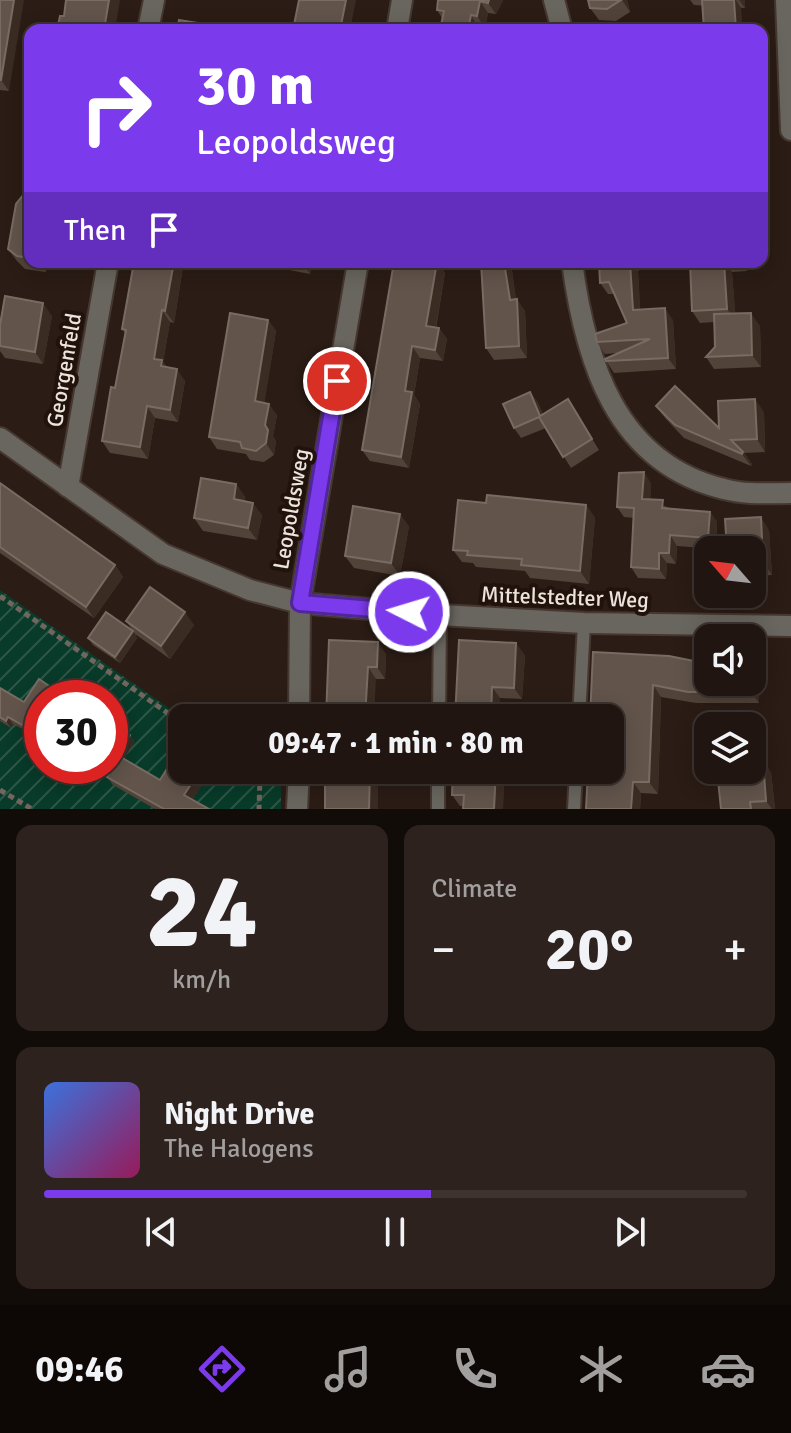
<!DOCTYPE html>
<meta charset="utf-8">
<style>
:root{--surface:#201510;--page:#2d221e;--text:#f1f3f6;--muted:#a29f9f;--line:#3d3430;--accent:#7c3aed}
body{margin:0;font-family:Signika,sans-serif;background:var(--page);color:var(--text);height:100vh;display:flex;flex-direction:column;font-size:30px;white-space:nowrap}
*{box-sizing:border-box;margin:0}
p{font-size:26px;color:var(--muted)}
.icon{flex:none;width:44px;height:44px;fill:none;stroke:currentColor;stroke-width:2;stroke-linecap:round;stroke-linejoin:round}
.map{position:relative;height:809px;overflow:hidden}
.side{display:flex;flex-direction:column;gap:16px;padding:16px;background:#120c09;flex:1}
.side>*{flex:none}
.banner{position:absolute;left:24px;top:24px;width:744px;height:244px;border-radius:16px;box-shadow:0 4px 20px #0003,0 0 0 2px var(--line);background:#7c3aed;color:#fff;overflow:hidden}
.needle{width:52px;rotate:298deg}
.buttons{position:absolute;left:694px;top:536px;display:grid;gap:16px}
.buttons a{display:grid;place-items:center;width:72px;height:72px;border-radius:16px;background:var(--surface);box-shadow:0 4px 20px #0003,0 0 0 2px var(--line);font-size:40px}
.speed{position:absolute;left:24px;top:680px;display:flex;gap:16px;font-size:40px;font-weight:700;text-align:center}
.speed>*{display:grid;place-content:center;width:104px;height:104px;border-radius:50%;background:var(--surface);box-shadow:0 4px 20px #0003,0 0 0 2px var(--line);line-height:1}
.speed .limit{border:12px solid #d22;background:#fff;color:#111}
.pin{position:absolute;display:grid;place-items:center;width:68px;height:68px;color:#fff;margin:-34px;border:4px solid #fff;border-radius:50%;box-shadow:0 2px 8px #0007}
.me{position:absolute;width:88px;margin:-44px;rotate:275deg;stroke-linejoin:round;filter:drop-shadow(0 0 6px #0008)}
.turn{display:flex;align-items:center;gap:28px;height:168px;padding:0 40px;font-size:36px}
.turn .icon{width:104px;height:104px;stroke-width:2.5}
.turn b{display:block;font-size:56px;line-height:68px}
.then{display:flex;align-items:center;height:76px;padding:0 40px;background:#0003;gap:16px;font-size:30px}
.big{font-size:60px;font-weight:700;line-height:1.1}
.side .card{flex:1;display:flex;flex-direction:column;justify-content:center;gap:12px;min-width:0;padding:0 28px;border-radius:16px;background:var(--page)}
.side .dial{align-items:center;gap:0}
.dial b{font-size:104px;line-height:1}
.song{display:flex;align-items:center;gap:24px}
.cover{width:96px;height:96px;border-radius:12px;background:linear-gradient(135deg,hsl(220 70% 55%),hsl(330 70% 35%))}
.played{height:8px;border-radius:4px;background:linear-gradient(90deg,var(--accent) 55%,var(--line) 55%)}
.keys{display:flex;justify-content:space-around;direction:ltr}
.heat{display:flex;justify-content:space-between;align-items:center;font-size:44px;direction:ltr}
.side .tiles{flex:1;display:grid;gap:16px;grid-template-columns:1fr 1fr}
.card:last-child{grid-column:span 2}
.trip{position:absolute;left:168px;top:704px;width:456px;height:80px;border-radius:16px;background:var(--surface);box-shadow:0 4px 20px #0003,0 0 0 2px var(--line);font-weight:700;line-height:80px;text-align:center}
.dock{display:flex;height:128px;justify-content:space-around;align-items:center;background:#0d0806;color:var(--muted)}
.dock .icon{width:56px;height:56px}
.dock .selected{color:var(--accent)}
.dock b{font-size:36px;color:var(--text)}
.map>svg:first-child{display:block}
.garden{fill:url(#garden-furrows);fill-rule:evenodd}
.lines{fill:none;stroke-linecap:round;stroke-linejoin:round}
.lane-casing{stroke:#463831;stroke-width:16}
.street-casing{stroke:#463831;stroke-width:24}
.path{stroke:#72655e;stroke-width:5;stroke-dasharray:6 4;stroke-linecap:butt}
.lane{stroke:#69665f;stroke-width:12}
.street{stroke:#69665f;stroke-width:20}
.wall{fill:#514339}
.shaded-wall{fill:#3b2c23}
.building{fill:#62544b;stroke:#776b62;stroke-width:2}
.route-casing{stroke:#51269a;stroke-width:20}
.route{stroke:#7c3aed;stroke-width:14}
.labels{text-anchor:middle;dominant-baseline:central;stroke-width:8;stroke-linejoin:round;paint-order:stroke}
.street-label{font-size:22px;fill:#ede3de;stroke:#21130c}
</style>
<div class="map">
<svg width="791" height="809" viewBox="0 0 791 809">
<defs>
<pattern id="garden-furrows" width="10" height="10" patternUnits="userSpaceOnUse" patternTransform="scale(2)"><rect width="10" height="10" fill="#083b29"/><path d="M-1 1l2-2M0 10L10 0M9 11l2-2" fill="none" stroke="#2c5748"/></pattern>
</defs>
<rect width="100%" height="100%" fill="#2b1c15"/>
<path class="garden" d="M 0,590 L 183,718 L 182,770 L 257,770 L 281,787 L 281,809 L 0,809 ZM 42,698 L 110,698 L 110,766 L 42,766 Z"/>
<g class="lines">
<g class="lane-casing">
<g id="lane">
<polyline points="439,718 440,615"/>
<polyline points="579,718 584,623"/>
<polyline points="438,809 438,770"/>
<polyline points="574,809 576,770"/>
</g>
</g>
<g class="street-casing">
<g id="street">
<polyline points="554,0 562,30"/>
<polyline points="786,0 791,130"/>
<polyline points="148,30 154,0"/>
<polyline points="397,30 402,0"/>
<path d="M 572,262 C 585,360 615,463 724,489 C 745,495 769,493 791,493"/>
<polyline points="0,438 163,554 250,590 300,603 440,615 584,623 791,626"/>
<polyline points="68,487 108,262"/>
<polyline points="299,718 300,603 358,262"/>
<polyline points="297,809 299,770"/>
</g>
</g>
<g class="path">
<polyline points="0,596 182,723"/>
<polyline points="250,770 260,777 259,809"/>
<polyline points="0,790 32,809"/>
</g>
<use href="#lane" class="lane"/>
<use href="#street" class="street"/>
</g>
<g class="wall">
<polygon points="0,0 9,91 0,90"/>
<polygon points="438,0 503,0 496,14 488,13 485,28 442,18 437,10"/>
<polygon points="588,0 627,0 630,12 616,21 599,20 590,8"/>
<polygon points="690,0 745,0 745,8 694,5"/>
<polygon points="30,195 30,262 48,262 46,272 25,269 17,261 8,249"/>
<polygon points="134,262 191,262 190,268 183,267 174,323 170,322 163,362 167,367 185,381 178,422 155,418 148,459 110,453 102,441 115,388 125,333 122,329"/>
<polygon points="256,262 312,262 310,274 258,264"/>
<polygon points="394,262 441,262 441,267 445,273 436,328 439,328 447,339 443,361 420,358 414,395 420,404 409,468 370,461 362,450"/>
<polygon points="481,262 510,262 511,263 516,300 525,311 527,358 494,360 486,348"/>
<polygon points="599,262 644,262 644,267 638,271 640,310 673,320 676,369 614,373 606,361 618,353 605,354 597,342 627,323 614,294 608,294 600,283"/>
<polygon points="686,262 747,262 747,271 732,272 735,314 760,326 761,367 714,369 706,357 715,347 714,322 700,323 692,311 690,268"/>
<polygon points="52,316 43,364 5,358 0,351 0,325"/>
<polygon points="268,320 276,331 264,403 277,415 273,436 276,441 274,455 264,462 250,460 246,454 217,449 209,437"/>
<polygon points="530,392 538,403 543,414 568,399 599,450 571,468 546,428 521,438 514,428"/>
<polygon points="656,406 719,428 764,412 765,452 744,453 752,464 751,466 684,438 665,418"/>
<polygon points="0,483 115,565 123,577 94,618 0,553"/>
<polygon points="651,483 650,499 669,508 710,512 717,522 716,549 677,546 676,564 667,563 666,579 638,578 631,567 634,518 624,517 617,507"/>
<polygon points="236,484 245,497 245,501 262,515 257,540 203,531 194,518"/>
<polygon points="486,503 586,505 595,518 589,584 530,578 525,571 476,567 473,563 462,562 453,550"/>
<polygon points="409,526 400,576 354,568 345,556"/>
<polygon points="769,530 772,575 752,576 752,550"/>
<polygon points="126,621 194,625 170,659 135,634"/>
<polygon points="133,631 137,638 120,663 93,645 88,638"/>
<polygon points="329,640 386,654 385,679 376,679"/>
<polygon points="593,652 752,682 752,658 759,668 759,703 696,703 661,697 658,794 641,793 640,809"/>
<polygon points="525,655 522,699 500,698 455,718"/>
<polygon points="0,688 24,702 42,698 42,727 36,736 13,724 11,728 0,721"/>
<polygon points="130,735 134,742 124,759 160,780 205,781 192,800 209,809 155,809 113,785 108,778 88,766 110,766"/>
<polygon points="453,770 504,770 503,809 463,809 463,806 460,806 452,795"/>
<polygon points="771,772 775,809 721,809"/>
</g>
<g class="shaded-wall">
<polygon points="14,0 24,0 9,91 1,80"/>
<polygon points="109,0 120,0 115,30 104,30"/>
<polygon points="346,0 356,0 350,30 340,30"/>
<polygon points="489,0 503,0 496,14 488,3"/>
<polygon points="622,0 627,0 630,12"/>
<polygon points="734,0 736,0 741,8 743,30 736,30"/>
<polygon points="739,0 745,0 745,8"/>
<polygon points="480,1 488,13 485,28 477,16"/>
<polygon points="471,15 478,27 478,30 468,30"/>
<polygon points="39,262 48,262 46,272"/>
<polygon points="174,262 180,262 183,267 174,323 165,311"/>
<polygon points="302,262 312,262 310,274"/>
<polygon points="432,262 441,262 441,267 445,273 434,337 426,326"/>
<polygon points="504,262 510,262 511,263 517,306 517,299 525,311 527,358 519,346"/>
<polygon points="630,262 632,262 638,271 641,322 633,310"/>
<polygon points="724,262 732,272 736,321 727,309"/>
<polygon points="741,262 747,262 747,271"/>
<polygon points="43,303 52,316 43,364 35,352"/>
<polygon points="665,308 673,320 676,369 668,358"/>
<polygon points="162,310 170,322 163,362 170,372 169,378 154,359"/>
<polygon points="751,313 760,326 761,367 752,355"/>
<polygon points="268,320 276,331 263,413 255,401"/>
<polygon points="439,328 447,339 443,361 435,350"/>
<polygon points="412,346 420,358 414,395 420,404 409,468 401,457 405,391"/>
<polygon points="177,369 185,381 178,422 170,410"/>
<polygon points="530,392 538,403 548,426 540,416"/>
<polygon points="755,399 764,412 765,452 757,439"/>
<polygon points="269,404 277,415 273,436 276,441 274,455 266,443 265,425"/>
<polygon points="147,406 155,418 148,459 140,447"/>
<polygon points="743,452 752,464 751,466 742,454"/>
<polygon points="644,472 651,483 650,509 642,499"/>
<polygon points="236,484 245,497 243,512 234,499"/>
<polygon points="253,503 262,515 257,540 248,528"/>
<polygon points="586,505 595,518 589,584 580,571"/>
<polygon points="710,512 717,522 716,549 708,538"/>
<polygon points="400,514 409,526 400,576 391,563"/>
<polygon points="761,517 769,530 772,575 763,562"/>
<polygon points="670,535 677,546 676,564 669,553"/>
<polygon points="659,553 667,563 666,579 659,569"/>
<polygon points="115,565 123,577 94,618 86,607"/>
<polygon points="185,612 194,625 170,659 161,646"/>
<polygon points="133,631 137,638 120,663 115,657"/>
<polygon points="378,642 386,654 385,679 377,667"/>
<polygon points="516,643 525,655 522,699 514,688"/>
<polygon points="752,658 759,668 759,703 751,692 751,682 752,682"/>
<polygon points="368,667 376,679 374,718 365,718"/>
<polygon points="653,685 661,697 658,794 649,782"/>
<polygon points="492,687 500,698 499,718 491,718"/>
<polygon points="42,714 42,727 36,736 31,730"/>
<polygon points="8,717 13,724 11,728 6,721"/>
<polygon points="130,735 134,742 111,780 106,773"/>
<polygon points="763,760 771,772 775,809 772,809 766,801"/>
<polygon points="370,770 378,770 378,809 369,809"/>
<polygon points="496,770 504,770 503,809 494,809"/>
<polygon points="199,772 205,781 190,803 184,795"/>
<polygon points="633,782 641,793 640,809 631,809"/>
</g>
<g class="building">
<polygon points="0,0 14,0 1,80 0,80"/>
<polygon points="66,0 109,0 104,30 57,30 60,16 64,16"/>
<polygon points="299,0 346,0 340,30 293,30"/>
<polygon points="438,0 489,0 488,3 480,1 477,16 471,15 468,30 440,30 444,11 437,10"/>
<polygon points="588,0 621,0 607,9 590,8"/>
<polygon points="702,0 734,0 736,30 704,30"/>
<polygon points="179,20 217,26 217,30 177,30"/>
<polygon points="24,194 30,195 30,258 17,256 8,249 16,204"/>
<polygon points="134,262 174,262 165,311 162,310 154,359 162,360 161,366 177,369 170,410 147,406 140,447 102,441 111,387 115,388 126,330 122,329"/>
<polygon points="394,262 437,262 426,326 439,328 435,350 412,346 405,391 412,392 401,457 362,450"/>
<polygon points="481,262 504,262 510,300 517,299 519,346 486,348"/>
<polygon points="599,262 630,262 633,310 665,308 668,358 606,361 605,359 650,339 597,342 595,334 627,323 609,282 600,283"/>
<polygon points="690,262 724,262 727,309 692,311"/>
<polygon points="5,296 43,303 35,352 0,346 0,325"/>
<polygon points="230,313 268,320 255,401 269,404 265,425 268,430 266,443 256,451 242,448 240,442 209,437"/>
<polygon points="751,313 752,355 706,357 715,347 714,314"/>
<polygon points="675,386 719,428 718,401 755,399 757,439 731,440 743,452 742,454 675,425 656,406"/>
<polygon points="530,392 540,416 568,399 592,439 563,457 539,417 514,428 503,404"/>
<polygon points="644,472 642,499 663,500 662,508 710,512 708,538 670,535 669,553 659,553 659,569 631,567 634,508 617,507 619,473"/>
<polygon points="201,478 236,484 234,499 253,503 248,528 194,518"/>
<polygon points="0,483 115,565 86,607 0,547"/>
<polygon points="487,495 586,505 580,571 521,565 522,559 467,555 468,551 453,550 458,500 486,503"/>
<polygon points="353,506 400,514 391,563 345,556"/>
<polygon points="761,517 763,562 752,563 752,550 727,550 725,519"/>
<polygon points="150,587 185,612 161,646 126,621"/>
<polygon points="106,612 133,631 115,657 88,638"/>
<polygon points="329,640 378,642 377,667 368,667 365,718 326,718"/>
<polygon points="459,640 516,643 514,688 492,687 491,718 455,718"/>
<polygon points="593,652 669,656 704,663 704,656 708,656 708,682 751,682 751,692 688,692 653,685 649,782 633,782 631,809 586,809 588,770 610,770 610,718 590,718"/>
<polygon points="39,679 58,692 54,698 42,698 42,714 31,730 8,717 6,721 0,717 0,688 24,702"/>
<polygon points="110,723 130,735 106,773 94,766 110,766"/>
<polygon points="119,756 160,780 175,756 182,761 182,770 195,770 199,772 184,795 209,809 164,809 107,777"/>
<polygon points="763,760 766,801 750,802 751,809 721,809 717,770 752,770 752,761"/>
<polygon points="321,770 370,770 369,809 325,809 325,782 321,781"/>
<polygon points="453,770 496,770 494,809 463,809 464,795 452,795"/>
</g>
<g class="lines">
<g class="route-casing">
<polyline id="route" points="337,381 300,603 409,612"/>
</g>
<use href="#route" class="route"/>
</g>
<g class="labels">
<g class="street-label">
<text transform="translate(64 370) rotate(-80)">Georgenfeld</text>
<text transform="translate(291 509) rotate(-80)">Leopoldsweg</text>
<text transform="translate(565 597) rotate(2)">Mittelstedter Weg</text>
</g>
</g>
</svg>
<div class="buttons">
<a><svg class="needle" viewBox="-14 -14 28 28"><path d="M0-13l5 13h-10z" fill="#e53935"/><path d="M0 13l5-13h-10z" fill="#a29f9f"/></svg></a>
<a><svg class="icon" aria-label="sound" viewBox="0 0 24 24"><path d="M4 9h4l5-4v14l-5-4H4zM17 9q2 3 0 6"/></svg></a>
<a><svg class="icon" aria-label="layers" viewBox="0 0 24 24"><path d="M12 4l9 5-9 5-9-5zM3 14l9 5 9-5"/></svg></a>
</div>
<div class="speed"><div class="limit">30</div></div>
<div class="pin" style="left:337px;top:381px;background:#d93025"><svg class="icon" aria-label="arrive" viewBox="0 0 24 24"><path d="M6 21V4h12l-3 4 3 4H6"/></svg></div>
<svg class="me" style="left:409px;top:612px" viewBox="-20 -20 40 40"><circle r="17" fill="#7c3aed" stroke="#fff" stroke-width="3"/><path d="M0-11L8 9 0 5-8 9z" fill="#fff"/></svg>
<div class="trip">09:47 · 1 min · 80 m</div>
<div class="banner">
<div class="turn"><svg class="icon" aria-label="right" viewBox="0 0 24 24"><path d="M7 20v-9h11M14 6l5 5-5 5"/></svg><div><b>30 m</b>Leopoldsweg</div></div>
<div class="then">Then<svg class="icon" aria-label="arrive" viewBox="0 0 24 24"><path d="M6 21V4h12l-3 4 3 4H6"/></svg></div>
</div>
</div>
<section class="side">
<div class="tiles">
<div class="card dial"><b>24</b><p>km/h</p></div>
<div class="card"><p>Climate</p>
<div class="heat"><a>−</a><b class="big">20°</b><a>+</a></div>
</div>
<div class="card">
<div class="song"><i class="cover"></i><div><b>Night Drive</b><p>The Halogens</p></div></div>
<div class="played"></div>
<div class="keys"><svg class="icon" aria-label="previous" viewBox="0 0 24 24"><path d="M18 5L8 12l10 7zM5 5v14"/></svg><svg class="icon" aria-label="pause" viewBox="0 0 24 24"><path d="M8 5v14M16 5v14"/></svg><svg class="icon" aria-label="next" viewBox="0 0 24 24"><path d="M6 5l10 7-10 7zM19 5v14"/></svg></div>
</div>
</div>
</section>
<nav class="dock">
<b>09:46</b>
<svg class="icon selected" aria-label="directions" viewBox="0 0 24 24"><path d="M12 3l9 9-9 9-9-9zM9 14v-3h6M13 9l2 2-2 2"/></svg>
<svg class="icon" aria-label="music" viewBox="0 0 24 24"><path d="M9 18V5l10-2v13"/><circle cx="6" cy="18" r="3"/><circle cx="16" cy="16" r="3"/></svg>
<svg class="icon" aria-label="phone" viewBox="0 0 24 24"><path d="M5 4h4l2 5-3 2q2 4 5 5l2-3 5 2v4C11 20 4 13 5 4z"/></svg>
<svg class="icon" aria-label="climate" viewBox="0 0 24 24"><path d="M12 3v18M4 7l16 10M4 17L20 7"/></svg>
<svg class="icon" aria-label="car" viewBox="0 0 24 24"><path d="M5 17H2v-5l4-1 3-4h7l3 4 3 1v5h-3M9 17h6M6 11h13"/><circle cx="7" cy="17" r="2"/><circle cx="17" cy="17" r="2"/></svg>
</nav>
